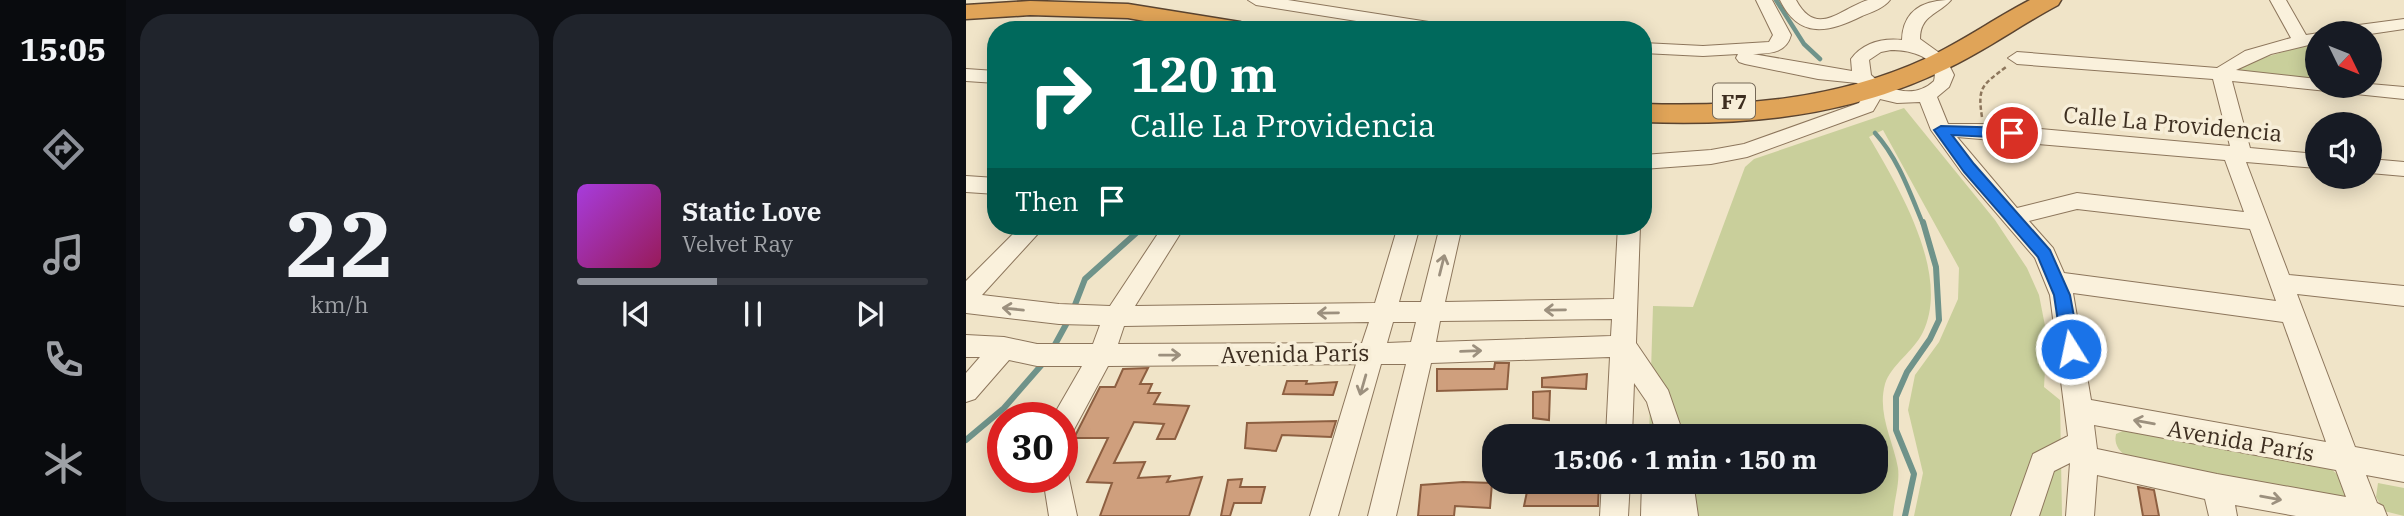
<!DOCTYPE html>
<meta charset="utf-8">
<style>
:root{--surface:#171b24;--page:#20242c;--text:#f1f3f6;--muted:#9ea1a6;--line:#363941;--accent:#8c9099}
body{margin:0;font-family:"IBM Plex Serif",serif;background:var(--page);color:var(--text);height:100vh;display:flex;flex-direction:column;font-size:26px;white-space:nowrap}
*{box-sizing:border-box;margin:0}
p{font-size:23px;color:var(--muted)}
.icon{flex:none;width:38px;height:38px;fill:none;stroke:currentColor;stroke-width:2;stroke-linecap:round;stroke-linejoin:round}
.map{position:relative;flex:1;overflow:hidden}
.side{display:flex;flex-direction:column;gap:14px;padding:14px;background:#0d0f14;width:840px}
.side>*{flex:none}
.hud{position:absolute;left:21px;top:21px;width:665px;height:214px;border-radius:28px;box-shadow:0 4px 18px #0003;background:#00695c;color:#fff;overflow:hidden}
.needle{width:46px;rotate:133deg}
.fabs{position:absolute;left:1339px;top:21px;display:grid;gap:14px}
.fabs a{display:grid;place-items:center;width:77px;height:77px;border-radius:50%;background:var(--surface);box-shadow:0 4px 18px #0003;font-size:35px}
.speed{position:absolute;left:21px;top:402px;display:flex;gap:14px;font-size:35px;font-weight:700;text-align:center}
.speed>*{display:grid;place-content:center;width:91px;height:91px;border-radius:50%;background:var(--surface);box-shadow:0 4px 18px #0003;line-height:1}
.speed .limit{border:10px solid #d22;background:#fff;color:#111}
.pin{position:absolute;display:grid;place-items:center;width:60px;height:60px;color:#fff;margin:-30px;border:4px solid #fff;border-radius:50%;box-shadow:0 2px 7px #0007}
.me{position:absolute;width:77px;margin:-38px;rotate:350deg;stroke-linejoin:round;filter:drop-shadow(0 0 5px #0008)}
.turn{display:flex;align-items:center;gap:24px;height:147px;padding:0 28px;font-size:32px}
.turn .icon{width:91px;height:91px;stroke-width:2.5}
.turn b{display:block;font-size:49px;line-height:60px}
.then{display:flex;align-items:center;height:66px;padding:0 28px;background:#0003;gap:14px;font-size:26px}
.side .card{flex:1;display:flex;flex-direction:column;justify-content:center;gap:10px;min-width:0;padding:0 24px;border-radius:28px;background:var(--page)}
.side .dial{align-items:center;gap:0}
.dial b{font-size:91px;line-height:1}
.song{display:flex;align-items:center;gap:21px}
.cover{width:84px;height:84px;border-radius:10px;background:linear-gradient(135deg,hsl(280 70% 55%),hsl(330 70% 35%))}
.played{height:7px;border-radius:4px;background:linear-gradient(90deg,var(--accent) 40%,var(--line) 40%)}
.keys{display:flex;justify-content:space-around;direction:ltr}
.side .tiles{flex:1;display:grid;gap:14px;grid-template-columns:repeat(2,1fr)}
.trip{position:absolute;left:516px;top:424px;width:406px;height:70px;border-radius:28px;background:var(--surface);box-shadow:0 4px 18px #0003;font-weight:700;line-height:70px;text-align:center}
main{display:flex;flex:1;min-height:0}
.dock{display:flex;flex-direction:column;width:126px;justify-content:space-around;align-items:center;background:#090b0e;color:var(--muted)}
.dock .icon{width:49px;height:49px}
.dock .current{color:var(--accent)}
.dock b{font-size:32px;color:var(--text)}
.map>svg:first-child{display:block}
.green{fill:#c9cf9b}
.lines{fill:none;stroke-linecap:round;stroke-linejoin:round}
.stream-far1{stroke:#6f938a;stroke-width:4.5}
.stream{stroke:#6f938a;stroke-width:6}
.building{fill:#cf9f7d;stroke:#8d5f41;stroke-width:2}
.minor-casing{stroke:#8d765c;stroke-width:2}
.highway-casing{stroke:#5b4430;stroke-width:3}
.path{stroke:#8d765c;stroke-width:2.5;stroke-dasharray:4.5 2.5;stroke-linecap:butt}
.minor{fill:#faf1dc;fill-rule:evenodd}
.highway{fill:#e0a458;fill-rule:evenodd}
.oneway{stroke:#9c907e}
.route{fill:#1a73e8;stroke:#114b97;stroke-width:2}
.labels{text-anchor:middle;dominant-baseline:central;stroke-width:7;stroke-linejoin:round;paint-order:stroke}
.shield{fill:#f7eed8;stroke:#756857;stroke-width:2}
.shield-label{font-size:21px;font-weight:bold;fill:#3d2e20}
.street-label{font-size:23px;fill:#3d2e20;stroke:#f7eed8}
</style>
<main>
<nav class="dock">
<b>15:05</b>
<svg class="icon current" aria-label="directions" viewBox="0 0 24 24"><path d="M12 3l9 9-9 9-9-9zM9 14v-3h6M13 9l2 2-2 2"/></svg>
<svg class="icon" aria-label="music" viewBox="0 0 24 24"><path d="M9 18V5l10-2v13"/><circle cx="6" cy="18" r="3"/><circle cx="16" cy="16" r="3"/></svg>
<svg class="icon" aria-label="phone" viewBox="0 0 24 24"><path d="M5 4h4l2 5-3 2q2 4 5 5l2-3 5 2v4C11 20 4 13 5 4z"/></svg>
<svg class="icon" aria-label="climate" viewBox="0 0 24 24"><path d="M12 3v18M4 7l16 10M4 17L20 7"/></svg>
</nav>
<section class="side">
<div class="tiles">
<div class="card dial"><b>22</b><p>km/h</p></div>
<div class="card">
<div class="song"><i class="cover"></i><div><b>Static Love</b><p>Velvet Ray</p></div></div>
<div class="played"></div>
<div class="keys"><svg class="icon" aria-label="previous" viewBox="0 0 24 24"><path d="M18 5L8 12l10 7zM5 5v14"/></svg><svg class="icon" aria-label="pause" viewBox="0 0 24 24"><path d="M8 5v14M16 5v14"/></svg><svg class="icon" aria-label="next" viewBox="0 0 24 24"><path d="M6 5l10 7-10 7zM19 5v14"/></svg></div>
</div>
</div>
</section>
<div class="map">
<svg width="1438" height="516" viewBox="0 0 1438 516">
<rect width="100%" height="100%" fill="#f0e4c8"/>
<g class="green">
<polygon points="1344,44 1351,58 1351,79 1270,71 1270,66"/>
<path d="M 938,108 L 1029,220 L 1061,268 L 1073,295 L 1081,336 L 1078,387 L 1094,400 L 1096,516 L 948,516 L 957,473 L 942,410 L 949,375 L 973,342 L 992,299 L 993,268 L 917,130 L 903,137 C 932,186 985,274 957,332 C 948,351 925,365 919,384 C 911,414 927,440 932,468 C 934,483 928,501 927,516 L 680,516 L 681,481 L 910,481 L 910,436 L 683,436 L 687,306 L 727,307 L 779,167 L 788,159 Z"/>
<path d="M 1159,430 L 1363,467 L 1373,476 L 1379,496 L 1375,499 L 1160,456 C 1152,450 1148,444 1150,434 Z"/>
<polygon points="1412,483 1438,488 1438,516 1418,511 1410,497"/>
</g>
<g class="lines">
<g class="stream-far1">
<polyline points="810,0 838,44 854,59"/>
<path d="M 909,133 C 932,158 944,193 957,224"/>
</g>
<g class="stream">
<polyline points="107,310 119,279 178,226"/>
<polyline points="86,350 103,319"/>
<polyline points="0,440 38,408 79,361"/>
<polyline points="939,516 948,474 930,430 930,397 941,372 964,339 973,320 970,267 957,222"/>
</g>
</g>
<g class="building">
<polygon points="529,363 543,363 541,389 471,391 471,369 528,369"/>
<polygon points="182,368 174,384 186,384 182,393 194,393 188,404 223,406 209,439 191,439 198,424 168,422 148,463 179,462 172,478 204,476 201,482 236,477 223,516 134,516 146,483 121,482 142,438 108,438 134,387 149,387 157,369"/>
<polygon points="621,374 620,389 576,387 576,378"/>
<polygon points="321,381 341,381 340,384 371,382 367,395 317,394"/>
<polygon points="584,391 583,420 567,418 567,392"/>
<polygon points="370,421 365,437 316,435 310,451 279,448 281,423"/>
<polygon points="276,479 274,487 299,487 295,503 268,503 264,516 255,516 262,480"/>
<polygon points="497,482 526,483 524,508 489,506 488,516 452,516 455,485"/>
<polygon points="563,482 596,484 633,482 632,506 558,506"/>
<polygon points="1172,487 1188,490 1193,516 1177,516"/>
</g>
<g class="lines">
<g class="minor-casing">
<g id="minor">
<polygon points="282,0 322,0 482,25 491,30 447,30 290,5"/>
<path d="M 790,0 L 806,0 L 825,35 C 820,54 803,53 787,54 L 886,71 L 885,59 C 897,43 916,38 936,40 C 937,9 959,0 985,0 C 972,15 954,15 954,39 L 979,57 L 988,75 L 983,87 L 971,97 L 982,124 L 1019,124 L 1264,146 L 1247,79 L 1051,64 L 1042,58 L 1051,52 L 1251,68 L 1279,51 L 1325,38 L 1304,0 L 1320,0 L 1340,35 L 1353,33 L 1351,43 L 1305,54 L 1270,70 L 1351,79 L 1351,86 L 1404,84 L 1438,87 L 1438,99 L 1266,81 L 1284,148 L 1351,154 L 1351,168 L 1280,162 L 1323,275 L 1438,286 L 1438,306 L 1331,294 L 1389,447 L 1438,456 L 1438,482 L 1400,475 L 1411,503 L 1417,506 L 1421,516 L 1330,516 L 1269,505 L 1271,516 L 1243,516 L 1239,499 L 1131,475 L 1128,516 L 1100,516 L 1104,463 L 1088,471 L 1073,516 L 1045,516 L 1067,454 L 1102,436 L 1084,295 L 1069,258 L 996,173 L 965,130 L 954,102 L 931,103 L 914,99 L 907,111 L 781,157 L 745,164 L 677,169 L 677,155 L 745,150 L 778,144 L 893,103 L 900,91 L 891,83 L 852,79 L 779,64 L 773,62 L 770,58 L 772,54 L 737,56 L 677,53 L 677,43 L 737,46 L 803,42 L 807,35 ZM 925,50 C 943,50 974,56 968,81 C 949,99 922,91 905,75 L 903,60 L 915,52 ZM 991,137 L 1259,160 L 1278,212 L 1111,193 L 1051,208 ZM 1111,209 L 1284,229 L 1310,301 L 1098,273 L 1087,248 L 1063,221 ZM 1107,293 L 1317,322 L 1360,442 L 1125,400 ZM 1128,425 L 1370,470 L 1380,497 L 1251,474 L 1131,449 Z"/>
<path d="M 814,0 L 830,0 C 851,39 875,8 902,0 C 908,0 917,0 924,0 C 918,8 906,12 896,16 C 862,33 833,39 814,0 Z"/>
<polygon points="1438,19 1438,29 1404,34 1361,33 1370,28"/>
<polygon points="0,69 30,71 30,83 0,81"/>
<polygon points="1404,159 1438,162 1438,176 1404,173"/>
<polygon points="0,176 30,178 30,194 0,192"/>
<path d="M 55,226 L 79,226 L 16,295 L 93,304 L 144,306 L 197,226 L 219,226 L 169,306 L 409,303 L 432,226 L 454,226 L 433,302 L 455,302 L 474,226 L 496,226 L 479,302 L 648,299 L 652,226 L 674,226 L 670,343 L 702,390 L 718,436 L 691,436 L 681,402 L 668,383 L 666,436 L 640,436 L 644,357 L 465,363 L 430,516 L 402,516 L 440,364 L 415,364 L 372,516 L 344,516 L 390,364 L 142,366 L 105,435 L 96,438 L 96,418 L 86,418 L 116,366 L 71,366 L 43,360 L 9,399 L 0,402 L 0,373 L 14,357 L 0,357 L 0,335 L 38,337 L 71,344 L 127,344 L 134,325 L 93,324 L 0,313 L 0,281 ZM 646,319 L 645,336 L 470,342 L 474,321 ZM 403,322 L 396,343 L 152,344 L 158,326 ZM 427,322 L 450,322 L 445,342 L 421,343 Z"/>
<polygon points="96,467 101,469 111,516 83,516 77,478 96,478"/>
<polygon points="636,481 664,481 662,516 634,516"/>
<polygon points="676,481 727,481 732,516 675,516"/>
</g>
</g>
<g class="highway-casing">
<g id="highway">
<path d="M 1064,0 L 1095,0 L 1092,5 C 1054,25 1019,51 980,69 C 884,116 783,126 677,122 L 677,104 C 776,107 870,100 961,58 C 997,41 1029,18 1064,0 Z"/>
<polygon points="64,1 162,4 274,22 283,25 287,30 228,30 162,18 64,15 0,19 0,5"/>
</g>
</g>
<path class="path" d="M 1016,117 C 1011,86 1017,85 1040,67"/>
<use href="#minor" class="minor"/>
<use href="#highway" class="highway"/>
</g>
<defs><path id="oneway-shaft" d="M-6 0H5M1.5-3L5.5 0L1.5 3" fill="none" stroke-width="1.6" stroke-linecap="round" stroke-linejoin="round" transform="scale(1.75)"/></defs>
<g class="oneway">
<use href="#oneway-shaft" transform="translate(476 265) rotate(-76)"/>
<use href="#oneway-shaft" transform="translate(47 309) rotate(-174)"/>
<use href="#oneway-shaft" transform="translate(589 310) rotate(179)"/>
<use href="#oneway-shaft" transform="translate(362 313) rotate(179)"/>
<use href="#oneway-shaft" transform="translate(505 351) rotate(-2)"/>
<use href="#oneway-shaft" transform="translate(204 355) rotate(-1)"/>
<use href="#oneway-shaft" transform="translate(397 385) rotate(106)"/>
<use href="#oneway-shaft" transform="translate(1178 422) rotate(-170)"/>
<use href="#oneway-shaft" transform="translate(1305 498) rotate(10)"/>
</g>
<polygon class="route" points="975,126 1046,128 1053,133 1046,138 986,135 1008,164 1084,250 1104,295 1114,349 1111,354 1105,356 1099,354 1096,349 1088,295 1072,257 998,172 968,130"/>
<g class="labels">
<rect class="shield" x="747" y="83.5" width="42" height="35" rx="5"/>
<g class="shield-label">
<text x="768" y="101">F7</text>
</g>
<g class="street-label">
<text transform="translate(1207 123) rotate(5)">Calle La Providencia</text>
<text transform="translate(329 353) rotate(-1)">Avenida París</text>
<text transform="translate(1275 440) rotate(10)">Avenida París</text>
</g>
</g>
</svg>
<div class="fabs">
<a><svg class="needle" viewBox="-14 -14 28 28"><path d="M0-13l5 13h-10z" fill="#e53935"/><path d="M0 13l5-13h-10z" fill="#9ea1a6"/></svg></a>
<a><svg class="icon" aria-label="sound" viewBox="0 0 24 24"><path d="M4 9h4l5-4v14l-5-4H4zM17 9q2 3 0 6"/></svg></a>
</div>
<div class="speed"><div class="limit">30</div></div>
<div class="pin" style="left:1046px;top:133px;background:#d93025"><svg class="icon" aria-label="arrive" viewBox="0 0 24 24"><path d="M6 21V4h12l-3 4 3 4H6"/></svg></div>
<svg class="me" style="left:1105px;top:349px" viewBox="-20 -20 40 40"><circle r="17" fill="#1a73e8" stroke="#fff" stroke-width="3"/><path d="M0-11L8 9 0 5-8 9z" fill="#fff"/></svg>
<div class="trip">15:06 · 1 min · 150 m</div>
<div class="hud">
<div class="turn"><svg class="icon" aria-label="right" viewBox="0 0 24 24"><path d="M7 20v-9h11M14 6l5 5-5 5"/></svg><div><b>120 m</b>Calle La Providencia</div></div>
<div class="then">Then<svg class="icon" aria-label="arrive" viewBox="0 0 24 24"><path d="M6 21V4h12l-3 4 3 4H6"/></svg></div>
</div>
</div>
</main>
